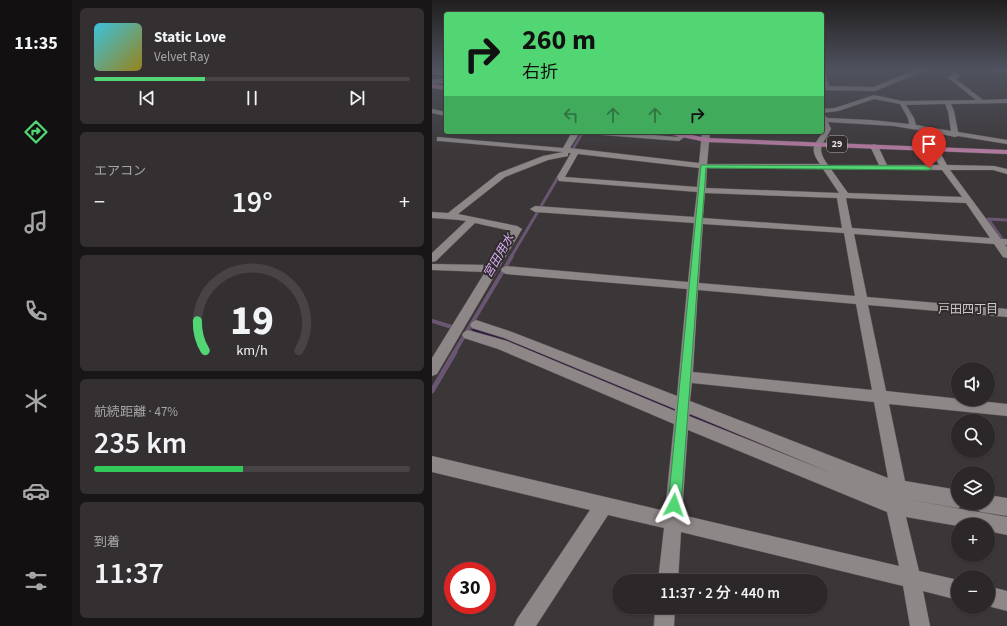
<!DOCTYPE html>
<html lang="ja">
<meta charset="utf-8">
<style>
:root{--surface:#2c2829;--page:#343031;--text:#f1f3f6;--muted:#a6a6a8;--line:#484446;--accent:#52d673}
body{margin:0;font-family:"Source Sans 3","Noto Sans JP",sans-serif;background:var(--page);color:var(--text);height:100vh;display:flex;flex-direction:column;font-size:15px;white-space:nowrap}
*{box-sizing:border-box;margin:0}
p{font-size:13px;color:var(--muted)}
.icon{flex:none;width:22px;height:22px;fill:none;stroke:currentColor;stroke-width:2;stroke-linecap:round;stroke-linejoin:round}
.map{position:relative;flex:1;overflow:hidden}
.side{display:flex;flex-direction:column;gap:8px;padding:8px;background:#181617;width:360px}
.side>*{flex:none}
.top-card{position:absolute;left:12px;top:12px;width:380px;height:122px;border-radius:4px;box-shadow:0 1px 3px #0004,0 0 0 1px var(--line);background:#52d673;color:#111;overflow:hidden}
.tools{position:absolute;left:519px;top:362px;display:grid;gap:8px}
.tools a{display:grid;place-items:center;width:44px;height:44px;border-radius:50%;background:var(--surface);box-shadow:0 1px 3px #0004,0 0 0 1px var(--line);font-size:20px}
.speed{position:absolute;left:12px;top:562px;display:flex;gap:8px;font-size:20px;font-weight:700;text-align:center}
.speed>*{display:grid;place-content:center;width:52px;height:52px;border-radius:50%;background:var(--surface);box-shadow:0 1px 3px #0004,0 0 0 1px var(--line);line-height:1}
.speed .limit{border:6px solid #d22;background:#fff;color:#111}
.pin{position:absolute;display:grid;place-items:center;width:34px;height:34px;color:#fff;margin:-41px -17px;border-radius:50% 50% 50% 0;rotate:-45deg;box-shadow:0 0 4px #0007}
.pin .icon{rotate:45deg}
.me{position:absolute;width:44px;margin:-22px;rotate:4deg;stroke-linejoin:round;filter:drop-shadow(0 0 3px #0008)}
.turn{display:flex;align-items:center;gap:14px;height:84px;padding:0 12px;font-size:18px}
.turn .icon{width:52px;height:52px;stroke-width:2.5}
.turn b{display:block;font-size:28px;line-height:34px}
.lanes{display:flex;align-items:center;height:38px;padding:0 12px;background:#0003;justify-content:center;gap:20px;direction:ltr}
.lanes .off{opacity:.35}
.big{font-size:30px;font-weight:600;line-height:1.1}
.side .widget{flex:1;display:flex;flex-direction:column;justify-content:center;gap:6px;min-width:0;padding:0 14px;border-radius:6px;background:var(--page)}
.side .dial{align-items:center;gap:0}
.dial svg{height:104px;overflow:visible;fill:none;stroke:var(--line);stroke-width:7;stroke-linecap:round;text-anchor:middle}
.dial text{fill:var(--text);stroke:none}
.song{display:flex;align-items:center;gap:12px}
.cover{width:48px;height:48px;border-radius:6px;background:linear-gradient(135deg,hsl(190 70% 55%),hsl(50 70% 35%))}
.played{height:4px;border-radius:2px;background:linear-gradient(90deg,var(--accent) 35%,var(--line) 35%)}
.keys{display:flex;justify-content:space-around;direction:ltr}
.heat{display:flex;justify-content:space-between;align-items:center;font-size:22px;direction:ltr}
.charge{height:6px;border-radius:3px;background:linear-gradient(90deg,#34c759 47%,var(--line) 0)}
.trip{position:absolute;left:180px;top:574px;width:216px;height:40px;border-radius:20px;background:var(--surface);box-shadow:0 1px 3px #0004,0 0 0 1px var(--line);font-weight:600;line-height:40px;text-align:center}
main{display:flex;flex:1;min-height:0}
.tab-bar{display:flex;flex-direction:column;width:72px;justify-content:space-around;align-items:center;background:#121010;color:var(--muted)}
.tab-bar .icon{width:28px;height:28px}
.tab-bar .active{color:var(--accent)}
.tab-bar b{font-size:18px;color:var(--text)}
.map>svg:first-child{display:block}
.water{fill:#331941;stroke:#6a5672}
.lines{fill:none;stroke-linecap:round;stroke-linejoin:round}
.stream-far3{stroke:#6a5672;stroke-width:2.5}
.stream-far2{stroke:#6a5672;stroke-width:3}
.stream-far1{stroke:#6a5672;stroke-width:4}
.stream{stroke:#6a5672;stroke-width:5}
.minor-casing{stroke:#565252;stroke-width:1}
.major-casing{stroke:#565252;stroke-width:1}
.minor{fill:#8e8788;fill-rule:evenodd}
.major{fill:#b67ba2;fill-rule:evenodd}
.route{fill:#52d673;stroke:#358b4b}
.labels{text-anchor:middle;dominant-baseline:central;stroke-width:4;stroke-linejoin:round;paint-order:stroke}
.shield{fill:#312c2d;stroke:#b2aeae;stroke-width:1}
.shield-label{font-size:10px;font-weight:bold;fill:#e9e5e6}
.water-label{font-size:12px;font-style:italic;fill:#dcb0f7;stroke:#312c2d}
.neighbourhood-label{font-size:12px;fill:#cec7c8;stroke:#312c2d}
</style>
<main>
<nav class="tab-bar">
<b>11:35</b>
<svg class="icon active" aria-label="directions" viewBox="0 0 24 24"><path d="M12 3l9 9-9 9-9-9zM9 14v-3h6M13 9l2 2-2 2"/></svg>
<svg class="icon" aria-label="music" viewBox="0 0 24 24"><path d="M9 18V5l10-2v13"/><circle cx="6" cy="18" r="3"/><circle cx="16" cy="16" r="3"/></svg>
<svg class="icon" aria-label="phone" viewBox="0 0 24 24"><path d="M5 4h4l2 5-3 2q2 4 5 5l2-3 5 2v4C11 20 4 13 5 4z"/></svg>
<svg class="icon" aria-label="climate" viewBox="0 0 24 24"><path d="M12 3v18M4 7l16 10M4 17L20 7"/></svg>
<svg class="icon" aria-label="car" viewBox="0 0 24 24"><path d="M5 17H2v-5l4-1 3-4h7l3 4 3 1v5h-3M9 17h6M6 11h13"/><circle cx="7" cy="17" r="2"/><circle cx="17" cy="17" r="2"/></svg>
<svg class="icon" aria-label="filters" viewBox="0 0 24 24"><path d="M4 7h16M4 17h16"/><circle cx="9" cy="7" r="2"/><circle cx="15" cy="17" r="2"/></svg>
</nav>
<section class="side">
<div class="widget">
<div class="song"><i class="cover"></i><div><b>Static Love</b><p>Velvet Ray</p></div></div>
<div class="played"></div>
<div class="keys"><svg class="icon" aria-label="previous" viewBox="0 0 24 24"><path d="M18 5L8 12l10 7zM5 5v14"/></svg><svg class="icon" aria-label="pause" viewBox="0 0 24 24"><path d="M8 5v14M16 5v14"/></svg><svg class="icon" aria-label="next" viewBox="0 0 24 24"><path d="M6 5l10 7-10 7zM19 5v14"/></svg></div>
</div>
<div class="widget"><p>エアコン</p>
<div class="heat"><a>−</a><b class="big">19°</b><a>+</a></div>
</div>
<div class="widget dial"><svg viewBox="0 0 100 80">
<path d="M14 69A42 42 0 1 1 86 69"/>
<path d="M14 69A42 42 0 0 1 8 46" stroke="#52d673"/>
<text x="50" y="56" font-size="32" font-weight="700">19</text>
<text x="50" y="72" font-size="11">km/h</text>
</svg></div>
<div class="widget"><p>航続距離 · 47%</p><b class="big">235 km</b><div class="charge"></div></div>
<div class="widget"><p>到着</p><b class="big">11:37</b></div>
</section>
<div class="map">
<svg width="575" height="626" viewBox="0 0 575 626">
<rect width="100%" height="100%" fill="#3b3637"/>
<polygon class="water" points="41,328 76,338 478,496 575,513 575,521 467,502 38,332"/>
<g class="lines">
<g class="stream-far3">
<polyline points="139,152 151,132"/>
<polyline points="124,180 128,174"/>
</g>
<g class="stream-far2">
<polyline points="571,240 556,219 575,220"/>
<polyline points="79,257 125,179"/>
</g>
<g class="stream-far1">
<polyline points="0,321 20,327"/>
<polyline points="22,353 80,256"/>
</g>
<polyline class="stream" points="0,391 23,352"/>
<g class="minor-casing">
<g id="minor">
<polygon points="390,69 393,70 397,86 442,87 485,69 513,69 490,72 443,91 390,90"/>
<path d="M 516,69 L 521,69 L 529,77 L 524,79 L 551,100 L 575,99 L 575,103 L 519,104 L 522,111 L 526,132 L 575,140 L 575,144 L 526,136 L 523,137 L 505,133 L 506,149 L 515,165 L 562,166 L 575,169 L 575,174 L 561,170 L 518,170 L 569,239 L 575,239 L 575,245 L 573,245 L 575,247 L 575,258 L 571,257 L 562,244 L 422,234 L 435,297 L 575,309 L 575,317 L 436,305 L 454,391 L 575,404 L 575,416 L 457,404 L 473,481 L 526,490 L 526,503 L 533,503 L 532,505 L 526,508 L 473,499 L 575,517 L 575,535 L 556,531 L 556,525 L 526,526 L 474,517 L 487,571 L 526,580 L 526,600 L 491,591 L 498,626 L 478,626 L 471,586 L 249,532 L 246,581 L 226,581 L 232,528 L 176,515 L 104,626 L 82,626 L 85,619 L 158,510 L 0,472 L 0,456 L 233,511 L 242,424 L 66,349 L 32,338 L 30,335 L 32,332 L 36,330 L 75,341 L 243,411 L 243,409 L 72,338 L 40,328 L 38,325 L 40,322 L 44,320 L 80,332 L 245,396 L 255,289 L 74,274 L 70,272 L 69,270 L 70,268 L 74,266 L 256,282 L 262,223 L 103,212 L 98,209 L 103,206 L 262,217 L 265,192 L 127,181 L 125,177 L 139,153 L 136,153 L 136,156 L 116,160 L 73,177 L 26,214 L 85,226 L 90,229 L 5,374 L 0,376 L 0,358 L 53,272 L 0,270 L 0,264 L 58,265 L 79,231 L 43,223 L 4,261 L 0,262 L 0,253 L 34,221 C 22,219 12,219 0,218 L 0,212 L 16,213 L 67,173 L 111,156 L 131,152 L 8,141 L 5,141 L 5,137 L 131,148 L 140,132 L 148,132 L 138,148 L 267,163 L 270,132 L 278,132 L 275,164 L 388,164 C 376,147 383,145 393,129 L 390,123 L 390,113 L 392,114 L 395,118 L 439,120 L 477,124 L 476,118 L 468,104 L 442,99 L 406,111 L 390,113 L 390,109 L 403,108 L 442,95 L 470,101 L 544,100 L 516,78 L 516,76 L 521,75 ZM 513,104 L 516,111 L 519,131 L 484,125 L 482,118 L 474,105 ZM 396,122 L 462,126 L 498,132 L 498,149 L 507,165 L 455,165 L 446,146 L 442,144 L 438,146 L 447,165 L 396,165 C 383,147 391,145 399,129 ZM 146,154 L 267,168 L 265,187 L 133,177 ZM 275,168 L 391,169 L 407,193 L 274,188 ZM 399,169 L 510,170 L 530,197 L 416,193 ZM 273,193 L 405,198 L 410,228 L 271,218 ZM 414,198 L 534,203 L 558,238 L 420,228 ZM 271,224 L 412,233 L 423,296 L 267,283 ZM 266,290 L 424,304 L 440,390 L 261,372 ZM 260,383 L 442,402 L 456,478 L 258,401 ZM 258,414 L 402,474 L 257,416 ZM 256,430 L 455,512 L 467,566 L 250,515 Z"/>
<polygon points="551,69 575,69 575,73 553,71"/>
<polygon points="0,70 14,71 14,75 0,74"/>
<polygon points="4,79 14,79 14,83 0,84 0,80"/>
<polygon points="0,109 14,112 14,116 0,113"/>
<polygon points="154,132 185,132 245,137 251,133 255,135 247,141 158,134"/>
<polygon points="556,495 575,498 575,516 549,512 543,509 540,503 556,503"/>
<polygon points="556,586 575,591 575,611 556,606"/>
<polygon points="223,607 243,607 242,626 222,626"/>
</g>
</g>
<g class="major-casing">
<g id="major">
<polygon points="0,84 14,86 14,90 0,88"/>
<polygon points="232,132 246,132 274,138 575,150 575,154 274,142 236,134"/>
</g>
</g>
<use href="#minor" class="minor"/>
<use href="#major" class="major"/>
</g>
<linearGradient id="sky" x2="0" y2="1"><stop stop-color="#201e1e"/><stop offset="0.44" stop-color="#4f525e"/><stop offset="1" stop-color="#4f525e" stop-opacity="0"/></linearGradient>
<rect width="575" height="157" fill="url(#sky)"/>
<polygon class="route" points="269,165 497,166 500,168 497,170 274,168 249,505 247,510 242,512 238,510 236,505"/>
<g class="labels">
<rect class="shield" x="395" y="136" width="20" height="16" rx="3"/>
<g class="shield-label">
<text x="405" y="144">29</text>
</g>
<g class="water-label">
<text transform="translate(67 256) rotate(-60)">宮田用水</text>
</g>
<g class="neighbourhood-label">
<text x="536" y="309">戸田四丁目</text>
</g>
</g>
</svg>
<div class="tools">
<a><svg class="icon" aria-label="sound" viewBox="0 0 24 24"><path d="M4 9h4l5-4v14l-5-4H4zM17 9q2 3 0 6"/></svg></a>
<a><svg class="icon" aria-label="search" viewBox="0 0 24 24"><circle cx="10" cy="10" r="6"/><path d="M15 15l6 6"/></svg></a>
<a><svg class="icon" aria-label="layers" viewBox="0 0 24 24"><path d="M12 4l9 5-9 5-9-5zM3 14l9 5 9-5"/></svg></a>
<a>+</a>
<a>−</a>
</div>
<div class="speed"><div class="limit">30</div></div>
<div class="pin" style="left:497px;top:168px;background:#d93025"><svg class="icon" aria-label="arrive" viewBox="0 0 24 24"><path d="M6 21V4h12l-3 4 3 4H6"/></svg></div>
<svg class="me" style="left:242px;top:505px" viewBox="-20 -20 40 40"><path d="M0-17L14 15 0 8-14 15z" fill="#52d673" stroke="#fff" stroke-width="4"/></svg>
<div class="trip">11:37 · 2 分 · 440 m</div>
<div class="top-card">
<div class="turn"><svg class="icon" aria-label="right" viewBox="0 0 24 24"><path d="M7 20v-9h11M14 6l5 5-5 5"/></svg><div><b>260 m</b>右折</div></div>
<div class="lanes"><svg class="icon off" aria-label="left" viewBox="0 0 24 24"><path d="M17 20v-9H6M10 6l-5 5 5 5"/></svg><svg class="icon off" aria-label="ahead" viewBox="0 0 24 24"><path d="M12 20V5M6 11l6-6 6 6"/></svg><svg class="icon off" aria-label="ahead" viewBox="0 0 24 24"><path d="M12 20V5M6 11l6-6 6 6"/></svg><svg class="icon" aria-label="right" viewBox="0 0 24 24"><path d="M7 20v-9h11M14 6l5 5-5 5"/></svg></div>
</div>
</div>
</main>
